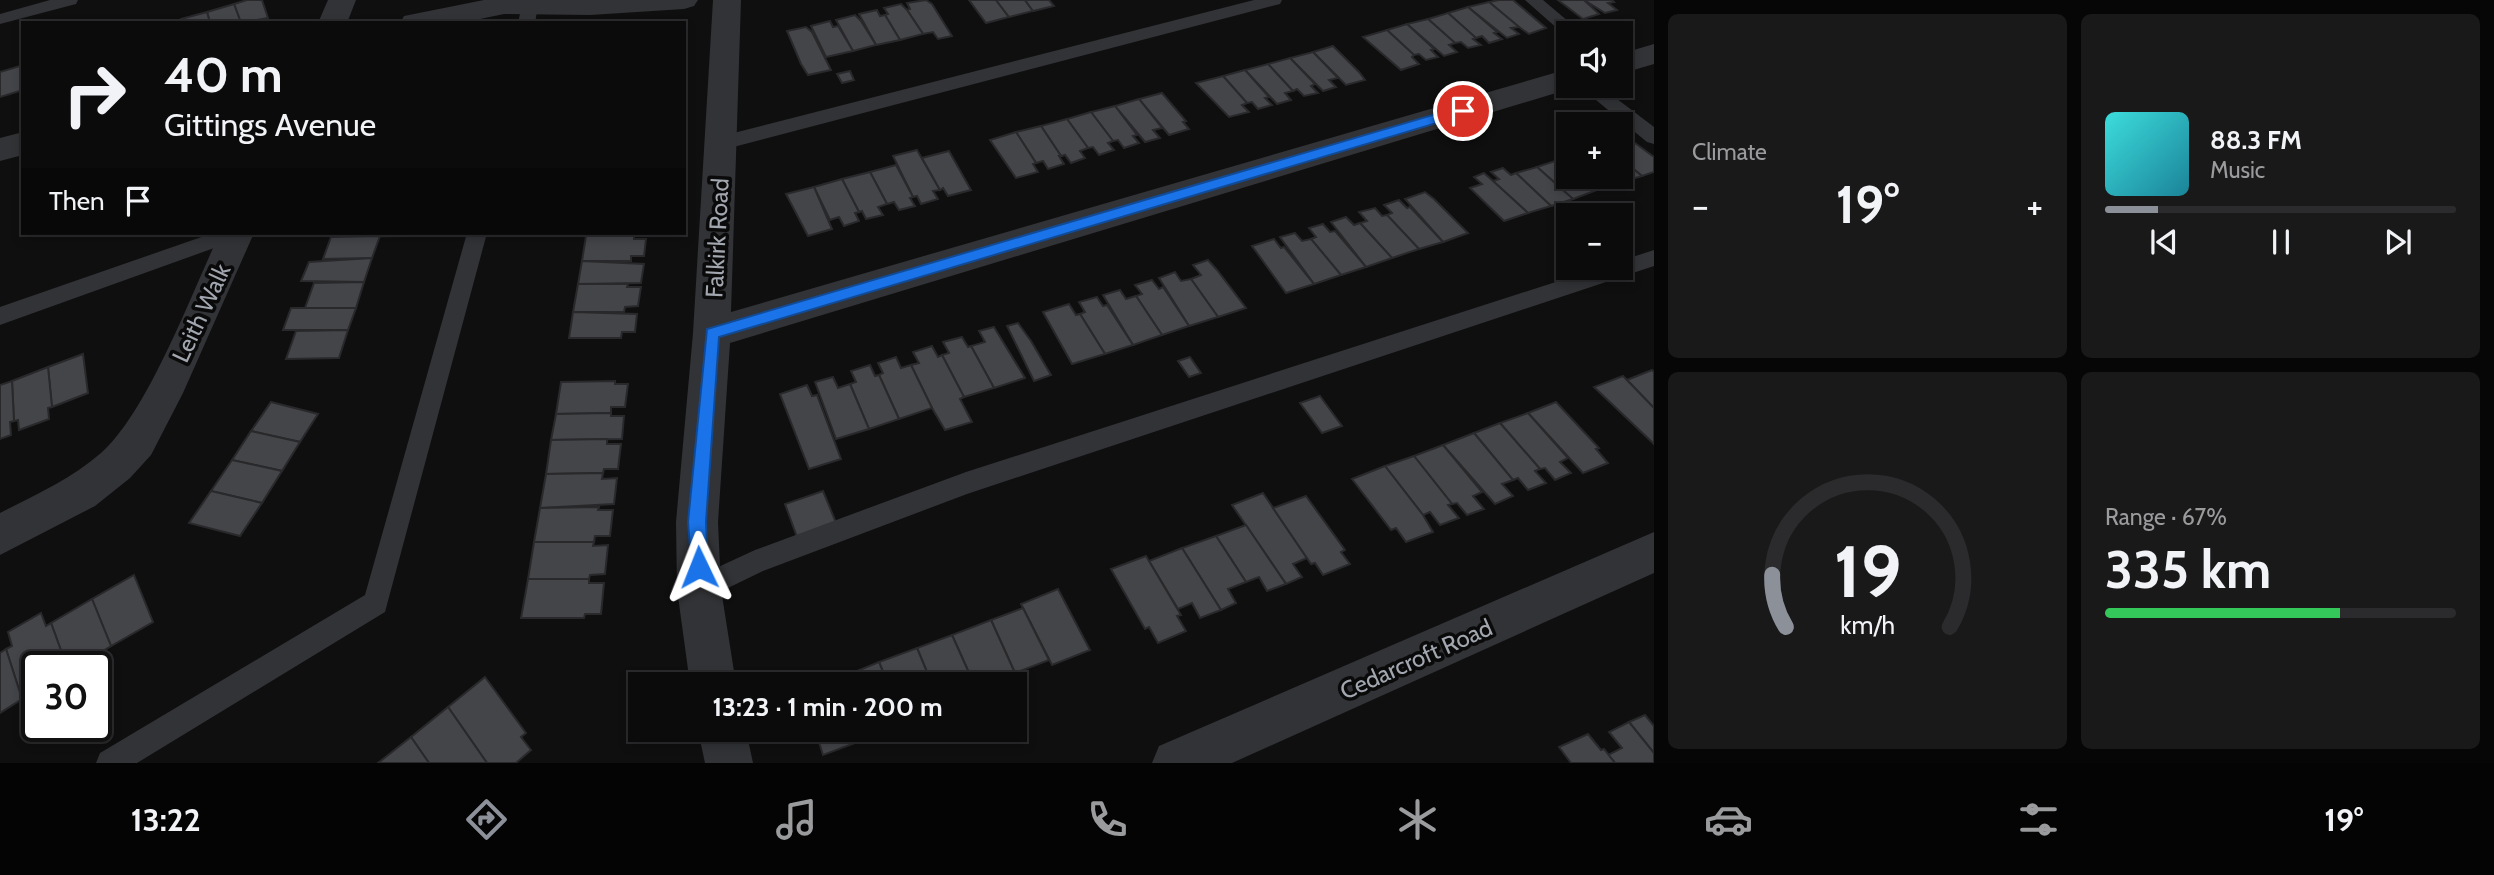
<!DOCTYPE html>
<meta charset="utf-8">
<style>
:root{--surface:#0b0b0c;--page:#19191a;--text:#f1f3f6;--muted:#9a9b9d;--line:#2b2b2d;--accent:#8c9099}
body{margin:0;font-family:Cabin,sans-serif;background:var(--page);color:var(--text);height:100vh;display:flex;flex-direction:column;font-size:26px;white-space:nowrap}
*{box-sizing:border-box;margin:0}
p{font-size:23px;color:var(--muted)}
.icon{flex:none;width:38px;height:38px;fill:none;stroke:currentColor;stroke-width:2;stroke-linecap:round;stroke-linejoin:round}
.map{position:relative;flex:1;overflow:hidden}
.drawer{display:flex;flex-direction:column;gap:14px;padding:14px;background:#060607;width:840px}
.drawer>*{flex:none}
.hud{position:absolute;left:21px;top:21px;width:665px;height:214px;border-radius:0px;box-shadow:0 4px 10px #0003,0 0 0 2px var(--line);background:#0b0b0c;color:var(--text);overflow:hidden}
.controls{position:absolute;left:1556px;top:21px;display:grid;gap:14px}
.controls a{display:grid;place-items:center;width:77px;height:77px;border-radius:0px;background:var(--surface);box-shadow:0 4px 10px #0003,0 0 0 2px var(--line);font-size:35px}
.speed{position:absolute;left:21px;top:651px;display:flex;gap:14px;font-size:35px;font-weight:700;text-align:center}
.speed>*{display:grid;place-content:center;width:91px;height:91px;border-radius:50%;background:var(--surface);box-shadow:0 4px 10px #0003,0 0 0 2px var(--line);line-height:1}
.speed .limit{border:4px solid #111;border-radius:10px;background:#fff;color:#111}
.pin{position:absolute;display:grid;place-items:center;width:60px;height:60px;color:#fff;margin:-30px;border:4px solid #fff;border-radius:50%;box-shadow:0 2px 7px #0007}
.me{position:absolute;width:77px;margin:-38px;rotate:358deg;stroke-linejoin:round;filter:drop-shadow(0 0 5px #0008)}
.turn{display:flex;align-items:center;gap:24px;height:147px;padding:0 28px;font-size:32px}
.turn .icon{width:91px;height:91px;stroke-width:2.5}
.turn b{display:block;font-size:49px;line-height:60px}
.then{display:flex;align-items:center;height:66px;padding:0 28px;background:#0003;gap:14px;font-size:26px}
.big{font-size:52px;font-weight:700;line-height:1.1}
.drawer .widget{flex:1;display:flex;flex-direction:column;justify-content:center;gap:10px;min-width:0;padding:0 24px;border-radius:10px;background:var(--page)}
.drawer .dial{align-items:center;gap:0}
.dial svg{height:182px;overflow:visible;fill:none;stroke:var(--line);stroke-width:7;stroke-linecap:round;text-anchor:middle}
.dial text{fill:var(--text);stroke:none}
.song{display:flex;align-items:center;gap:21px}
.cover{width:84px;height:84px;border-radius:10px;background:linear-gradient(135deg,hsl(180 70% 55%),hsl(190 70% 35%))}
.played{height:7px;border-radius:4px;background:linear-gradient(90deg,var(--accent) 15%,var(--line) 15%)}
.keys{display:flex;justify-content:space-around;direction:ltr}
.heat{display:flex;justify-content:space-between;align-items:center;font-size:38px;direction:ltr}
.charge{height:10px;border-radius:5px;background:linear-gradient(90deg,#34c759 67%,var(--line) 0)}
.drawer .tiles{flex:1;display:grid;gap:14px;grid-template-columns:repeat(2,1fr)}
.trip{position:absolute;left:628px;top:672px;width:399px;height:70px;border-radius:0px;background:var(--surface);box-shadow:0 4px 10px #0003,0 0 0 2px var(--line);font-weight:700;line-height:70px;text-align:center}
.dock{display:flex;height:112px;justify-content:space-around;align-items:center;background:#040405;color:var(--muted)}
.dock .icon{width:49px;height:49px}
.dock .selected{color:var(--accent)}
.dock b{font-size:32px;color:var(--text)}
main{display:flex;flex:1;min-height:0}
.map>svg:first-child{display:block}
.building{fill:#434548;stroke:#29292c;stroke-width:2}
.lines{fill:none;stroke-linecap:round;stroke-linejoin:round}
.service{fill:#323336;fill-rule:evenodd}
.minor{fill:#323336;fill-rule:evenodd}
.route{fill:#1a73e8;stroke:#114b97;stroke-width:2}
.labels{text-anchor:middle;dominant-baseline:central;stroke-width:7;stroke-linejoin:round;paint-order:stroke}
.street-label{font-size:24px;fill:#a2a7af;stroke:#0a0a0b}
</style>
<main>
<div class="map">
<svg width="1654" height="763" viewBox="0 0 1654 763">
<rect width="100%" height="100%" fill="#0f0f10"/>
<g class="building">
<polygon points="247,0 262,0 268,18 241,23 234,4"/>
<polygon points="926,0 932,4 952,36 938,39 933,32 923,34 907,10 910,9 907,3"/>
<polygon points="969,0 996,0 1009,17 986,23"/>
<polygon points="996,0 1025,0 1033,11 1009,17"/>
<polygon points="1025,0 1049,0 1054,6 1033,11"/>
<polygon points="1499,0 1513,0 1546,28 1529,34 1519,27 1489,2"/>
<polygon points="1558,0 1584,0 1599,14 1583,19"/>
<polygon points="1584,0 1612,0 1614,2 1608,3 1617,10 1605,13"/>
<polygon points="1489,2 1519,27 1511,28 1519,34 1507,38 1468,7"/>
<polygon points="234,4 241,23 210,23 207,12"/>
<polygon points="901,4 907,10 923,34 900,40 885,15 888,14 884,8"/>
<polygon points="1468,7 1497,32 1494,33 1502,39 1489,43 1482,36 1476,38 1448,13"/>
<polygon points="877,10 880,16 885,15 900,40 876,45 859,14"/>
<polygon points="207,12 210,23 182,23 181,19"/>
<polygon points="1448,13 1476,38 1473,39 1481,45 1468,48 1461,42 1455,43 1428,19"/>
<polygon points="855,15 861,21 876,45 853,51 836,20"/>
<polygon points="1428,19 1455,43 1449,45 1457,52 1444,56 1407,24"/>
<polygon points="830,21 833,27 838,26 853,51 826,57 811,26"/>
<polygon points="1407,24 1434,49 1431,50 1438,57 1426,60 1419,54 1414,55 1387,30"/>
<polygon points="806,27 812,32 831,70 808,75 801,64 787,31"/>
<polygon points="1387,30 1414,55 1412,57 1419,64 1401,70 1363,37"/>
<polygon points="1333,46 1359,72 1365,80 1346,85 1313,52"/>
<polygon points="1313,52 1338,78 1329,80 1336,87 1323,91 1290,58"/>
<polygon points="1290,58 1315,84 1311,86 1318,93 1304,96 1297,89 1293,91 1268,64"/>
<polygon points="1268,64 1293,91 1285,93 1291,100 1277,104 1245,70"/>
<polygon points="23,65 23,90 0,97 0,72"/>
<polygon points="1245,70 1269,97 1265,98 1272,105 1258,109 1252,102 1247,103 1223,76"/>
<polygon points="850,71 854,80 842,83 837,74"/>
<polygon points="1223,76 1247,103 1242,105 1249,112 1229,117 1196,83"/>
<polygon points="1162,93 1186,121 1183,122 1189,129 1169,135 1139,99"/>
<polygon points="1139,99 1162,128 1153,130 1160,138 1145,142 1115,106"/>
<polygon points="1115,106 1137,135 1133,136 1139,143 1124,148 1118,140 1113,141 1091,112"/>
<polygon points="1091,112 1113,141 1108,143 1114,150 1099,155 1093,147 1088,148 1067,119"/>
<polygon points="1067,119 1088,148 1080,151 1085,158 1071,163 1065,155 1061,156 1041,126"/>
<polygon points="1041,126 1061,156 1059,156 1064,164 1048,169 1043,161 1036,163 1016,132"/>
<polygon points="1016,132 1036,163 1033,164 1038,172 1016,178 990,140"/>
<polygon points="1620,132 1654,157 1654,172 1642,176 1620,158"/>
<polygon points="917,150 940,190 933,191 938,199 921,204 917,196 913,197 893,156"/>
<polygon points="949,151 971,190 948,196 943,188 940,190 922,158"/>
<polygon points="1620,158 1642,176 1622,182 1616,177 1620,177"/>
<polygon points="1561,159 1568,164 1568,177 1582,177 1597,190 1573,199 1537,167"/>
<polygon points="896,165 913,197 910,198 915,206 899,210 894,202 887,204 870,172"/>
<polygon points="1537,167 1573,199 1551,206 1516,173"/>
<polygon points="1503,168 1511,175 1516,173 1551,206 1528,213 1493,181 1499,179 1491,172"/>
<polygon points="870,172 887,204 878,207 883,215 866,219 862,211 859,212 842,179"/>
<polygon points="1484,173 1493,181 1528,213 1504,221 1470,188 1482,184 1474,177"/>
<polygon points="1582,177 1616,177 1622,182 1597,190"/>
<polygon points="842,179 859,212 855,213 859,221 844,226 839,217 830,220 814,187"/>
<polygon points="814,187 832,229 808,236 786,194"/>
<polygon points="1425,192 1434,199 1468,233 1443,242 1405,199"/>
<polygon points="1399,200 1407,208 1410,207 1443,242 1419,249 1387,215 1392,213 1384,205"/>
<polygon points="1375,208 1382,216 1387,215 1419,249 1392,258 1360,223 1367,221 1359,212"/>
<polygon points="1346,217 1354,225 1360,223 1392,258 1366,267 1331,222"/>
<polygon points="1323,224 1330,232 1335,231 1366,267 1341,275 1311,239 1316,237 1309,228"/>
<polygon points="332,233 406,233 405,236 331,237"/>
<polygon points="587,233 647,233 586,236"/>
<polygon points="1295,233 1302,241 1311,239 1341,275 1314,284 1280,237"/>
<polygon points="380,236 372,258 323,259 331,237"/>
<polygon points="586,236 634,236 634,239 646,239 644,256 631,256 631,261 582,261"/>
<polygon points="1274,239 1281,248 1284,247 1314,284 1286,293 1252,246"/>
<polygon points="372,258 364,282 301,281 309,262"/>
<polygon points="1208,260 1217,270 1246,308 1218,317 1191,279 1201,275 1193,265"/>
<polygon points="582,261 644,264 641,283 578,284"/>
<polygon points="1175,272 1181,281 1191,279 1218,317 1189,326 1159,278"/>
<polygon points="1152,280 1159,289 1163,287 1189,326 1162,335 1136,296 1142,294 1135,285"/>
<polygon points="364,282 356,308 305,308 314,283"/>
<polygon points="578,284 628,284 627,287 641,287 638,306 625,307 624,312 573,312"/>
<polygon points="1120,290 1126,299 1136,296 1162,335 1133,345 1103,295"/>
<polygon points="1097,297 1103,306 1107,305 1133,345 1105,354 1080,314 1085,312 1079,302"/>
<polygon points="1069,304 1076,315 1080,314 1105,354 1072,364 1043,312"/>
<polygon points="291,308 356,308 348,330 283,330"/>
<polygon points="573,312 637,314 635,332 622,332 621,338 569,338"/>
<polygon points="1018,323 1031,341 1051,375 1034,381 1007,326"/>
<polygon points="994,327 1025,378 994,388 971,346 985,342 979,331"/>
<polygon points="348,330 339,358 286,359 296,331"/>
<polygon points="962,337 968,347 971,346 994,388 964,397 942,355 949,353 943,342"/>
<polygon points="932,346 938,357 942,355 964,397 960,399 972,422 945,430 932,408 911,365 919,363 913,352"/>
<polygon points="83,354 88,393 52,407 48,367"/>
<polygon points="896,357 901,368 911,365 932,408 899,419 879,375 883,373 878,363"/>
<polygon points="1190,357 1201,373 1189,377 1178,361"/>
<polygon points="870,365 875,376 879,375 899,419 869,429 850,384 856,382 851,371"/>
<polygon points="48,367 52,407 48,408 49,419 19,430 18,420 14,421 12,381"/>
<polygon points="1652,370 1654,372 1654,408 1627,380"/>
<polygon points="1623,376 1654,408 1654,444 1594,387"/>
<polygon points="833,377 838,388 850,384 869,429 836,439 815,382"/>
<polygon points="12,381 14,421 10,422 11,435 0,439 0,385"/>
<polygon points="615,381 615,384 628,384 625,407 611,407 611,413 556,414 561,382"/>
<polygon points="807,385 812,396 817,395 841,459 809,469 780,394"/>
<polygon points="1320,396 1342,426 1322,433 1300,403"/>
<polygon points="271,402 318,414 300,442 251,431"/>
<polygon points="1556,402 1599,448 1596,449 1608,463 1583,473 1528,413"/>
<polygon points="611,413 611,416 624,416 622,439 551,440 556,414"/>
<polygon points="1528,413 1568,458 1560,462 1571,473 1555,480 1545,468 1540,469 1500,423"/>
<polygon points="1500,423 1540,469 1535,471 1546,483 1528,490 1518,478 1513,480 1474,433"/>
<polygon points="251,431 300,442 282,471 232,460"/>
<polygon points="1474,433 1513,480 1502,484 1513,496 1495,504 1443,445"/>
<polygon points="607,439 607,444 621,444 618,469 604,469 603,473 546,474 551,440"/>
<polygon points="1443,445 1482,492 1473,496 1484,509 1467,515 1457,503 1452,504 1414,456"/>
<polygon points="1414,456 1452,504 1448,505 1459,518 1440,525 1430,512 1423,515 1385,466"/>
<polygon points="232,460 282,471 262,503 211,491"/>
<polygon points="1385,466 1423,515 1433,532 1406,542 1396,528 1391,530 1352,479"/>
<polygon points="603,473 602,479 617,478 614,504 540,508 546,474"/>
<polygon points="211,491 262,503 240,536 189,523"/>
<polygon points="823,491 837,525 797,537 785,504"/>
<polygon points="1263,493 1307,558 1293,564 1302,577 1286,584 1232,505"/>
<polygon points="1306,496 1345,550 1341,552 1350,564 1323,575 1315,563 1311,564 1273,508"/>
<polygon points="599,507 598,510 613,510 610,536 595,536 594,542 534,542 540,508"/>
<polygon points="1246,525 1286,584 1267,591 1259,577 1246,582 1216,536"/>
<polygon points="1216,536 1246,582 1228,589 1236,603 1221,610 1182,548"/>
<polygon points="534,542 594,542 593,546 608,545 605,574 590,575 589,579 528,579"/>
<polygon points="1182,548 1221,610 1200,618 1192,603 1178,609 1149,561"/>
<polygon points="1146,556 1181,615 1177,616 1186,631 1158,643 1149,627 1145,629 1111,569"/>
<polygon points="134,575 153,622 111,646 92,599"/>
<polygon points="528,579 589,579 589,583 604,583 601,614 585,614 584,618 521,618"/>
<polygon points="1058,589 1090,650 1052,665 1021,604"/>
<polygon points="92,599 111,646 77,667 67,667 51,623"/>
<polygon points="1023,608 1049,660 1015,673 991,620"/>
<polygon points="41,613 46,626 51,623 67,667 37,667 37,691 22,699 6,649 12,646 8,632"/>
<polygon points="991,620 1015,673 986,684 974,684 952,635"/>
<polygon points="952,635 974,684 932,684 917,648"/>
<polygon points="917,648 932,684 888,684 879,662"/>
<polygon points="6,649 22,699 0,713 0,653"/>
<polygon points="879,662 888,684 845,684 842,677"/>
<polygon points="840,671 845,684 806,684"/>
<polygon points="485,677 526,733 521,737 531,750 516,763 487,763 448,707"/>
<polygon points="448,707 487,763 429,763 411,737"/>
<polygon points="1645,715 1654,726 1654,753 1629,722"/>
<polygon points="1629,722 1654,753 1654,763 1615,763 1608,755 1622,748 1609,732"/>
<polygon points="815,730 862,730 866,739 823,755"/>
<polygon points="1588,734 1601,750 1604,749 1615,763 1571,763 1559,747"/>
<polygon points="411,737 429,763 378,763"/>
</g>
<g class="lines">
<g class="service">
<polygon points="50,0 78,0 76,4 0,24 0,14"/>
<polygon points="523,0 539,0 535,23 518,23"/>
<polygon points="1254,0 1282,0 1280,4 722,150 713,143 722,136"/>
<polygon points="1525,0 1543,0 1582,33 1568,33 1567,37"/>
<polygon points="1579,86 1600,86 1654,127 1654,144 1647,142"/>
<polygon points="213,233 245,233 242,238 0,325 0,307"/>
<polygon points="467,233 487,233 385,612 137,763 96,763 100,753 365,595"/>
<polygon points="1654,250 1654,266 967,494 763,571 699,602 690,598 686,589 690,580 755,550 966,472 1599,268 1620,268 1620,261"/>
</g>
<g class="minor">
<polygon points="328,0 356,0 347,23 318,23"/>
<polygon points="484,0 698,0 694,6 684,9 590,15 504,14 461,23 400,23 404,16"/>
<polygon points="713,0 741,0 731,312 1568,69 1568,86 1579,86 730,343 718,522 721,589 736,684 690,684 677,589 676,522 693,333"/>
<polygon points="1654,44 1654,64 1620,74 1620,54"/>
<polygon points="23,132 23,155 0,161 0,138"/>
<path d="M 220,233 L 254,233 L 183,393 L 151,455 L 130,478 L 95,506 L 0,555 L 0,513 C 35,495 71,479 101,453 C 148,412 192,292 220,233 Z"/>
<polygon points="1654,532 1654,573 1232,763 1152,763 1159,746"/>
<polygon points="698,730 746,730 753,763 705,763"/>
</g>
</g>
<polygon class="route" points="1463,106 1469,111 1467,114 719,337 706,522 708,567 705,573 699,575 692,573 688,522 707,329"/>
<g class="labels">
<g class="street-label">
<text transform="translate(717 238) rotate(-87)">Falkirk Road</text>
<text transform="translate(201 313) rotate(-65)">Leith Walk</text>
<text transform="translate(1416 659) rotate(-24)">Cedarcroft Road</text>
</g>
</g>
</svg>
<div class="controls">
<a><svg class="icon" aria-label="sound" viewBox="0 0 24 24"><path d="M4 9h4l5-4v14l-5-4H4zM17 9q2 3 0 6"/></svg></a>
<a>+</a>
<a>−</a>
</div>
<div class="speed"><div class="limit">30</div></div>
<div class="pin" style="left:1463px;top:111px;background:#d93025"><svg class="icon" aria-label="arrive" viewBox="0 0 24 24"><path d="M6 21V4h12l-3 4 3 4H6"/></svg></div>
<svg class="me" style="left:699px;top:567px" viewBox="-20 -20 40 40"><path d="M0-17L14 15 0 8-14 15z" fill="#1a73e8" stroke="#fff" stroke-width="4"/></svg>
<div class="trip">13:23 · 1 min · 200 m</div>
<div class="hud">
<div class="turn"><svg class="icon" aria-label="right" viewBox="0 0 24 24"><path d="M7 20v-9h11M14 6l5 5-5 5"/></svg><div><b>40 m</b>Gittings Avenue</div></div>
<div class="then">Then<svg class="icon" aria-label="arrive" viewBox="0 0 24 24"><path d="M6 21V4h12l-3 4 3 4H6"/></svg></div>
</div>
</div>
<section class="drawer">
<div class="tiles">
<div class="widget"><p>Climate</p>
<div class="heat"><a>−</a><b class="big">19°</b><a>+</a></div>
</div>
<div class="widget">
<div class="song"><i class="cover"></i><div><b>88.3 FM</b><p>Music</p></div></div>
<div class="played"></div>
<div class="keys"><svg class="icon" aria-label="previous" viewBox="0 0 24 24"><path d="M18 5L8 12l10 7zM5 5v14"/></svg><svg class="icon" aria-label="pause" viewBox="0 0 24 24"><path d="M8 5v14M16 5v14"/></svg><svg class="icon" aria-label="next" viewBox="0 0 24 24"><path d="M6 5l10 7-10 7zM19 5v14"/></svg></div>
</div>
<div class="widget dial"><svg viewBox="0 0 100 80">
<path d="M14 69A42 42 0 1 1 86 69"/>
<path d="M14 69A42 42 0 0 1 8 46" stroke="#8c9099"/>
<text x="50" y="56" font-size="32" font-weight="700">19</text>
<text x="50" y="72" font-size="11">km/h</text>
</svg></div>
<div class="widget"><p>Range · 67%</p><b class="big">335 km</b><div class="charge"></div></div>
</div>
</section>
</main>
<nav class="dock">
<b>13:22</b>
<svg class="icon selected" aria-label="directions" viewBox="0 0 24 24"><path d="M12 3l9 9-9 9-9-9zM9 14v-3h6M13 9l2 2-2 2"/></svg>
<svg class="icon" aria-label="music" viewBox="0 0 24 24"><path d="M9 18V5l10-2v13"/><circle cx="6" cy="18" r="3"/><circle cx="16" cy="16" r="3"/></svg>
<svg class="icon" aria-label="phone" viewBox="0 0 24 24"><path d="M5 4h4l2 5-3 2q2 4 5 5l2-3 5 2v4C11 20 4 13 5 4z"/></svg>
<svg class="icon" aria-label="climate" viewBox="0 0 24 24"><path d="M12 3v18M4 7l16 10M4 17L20 7"/></svg>
<svg class="icon" aria-label="car" viewBox="0 0 24 24"><path d="M5 17H2v-5l4-1 3-4h7l3 4 3 1v5h-3M9 17h6M6 11h13"/><circle cx="7" cy="17" r="2"/><circle cx="17" cy="17" r="2"/></svg>
<svg class="icon" aria-label="filters" viewBox="0 0 24 24"><path d="M4 7h16M4 17h16"/><circle cx="9" cy="7" r="2"/><circle cx="15" cy="17" r="2"/></svg>
<b>19°</b>
</nav>
